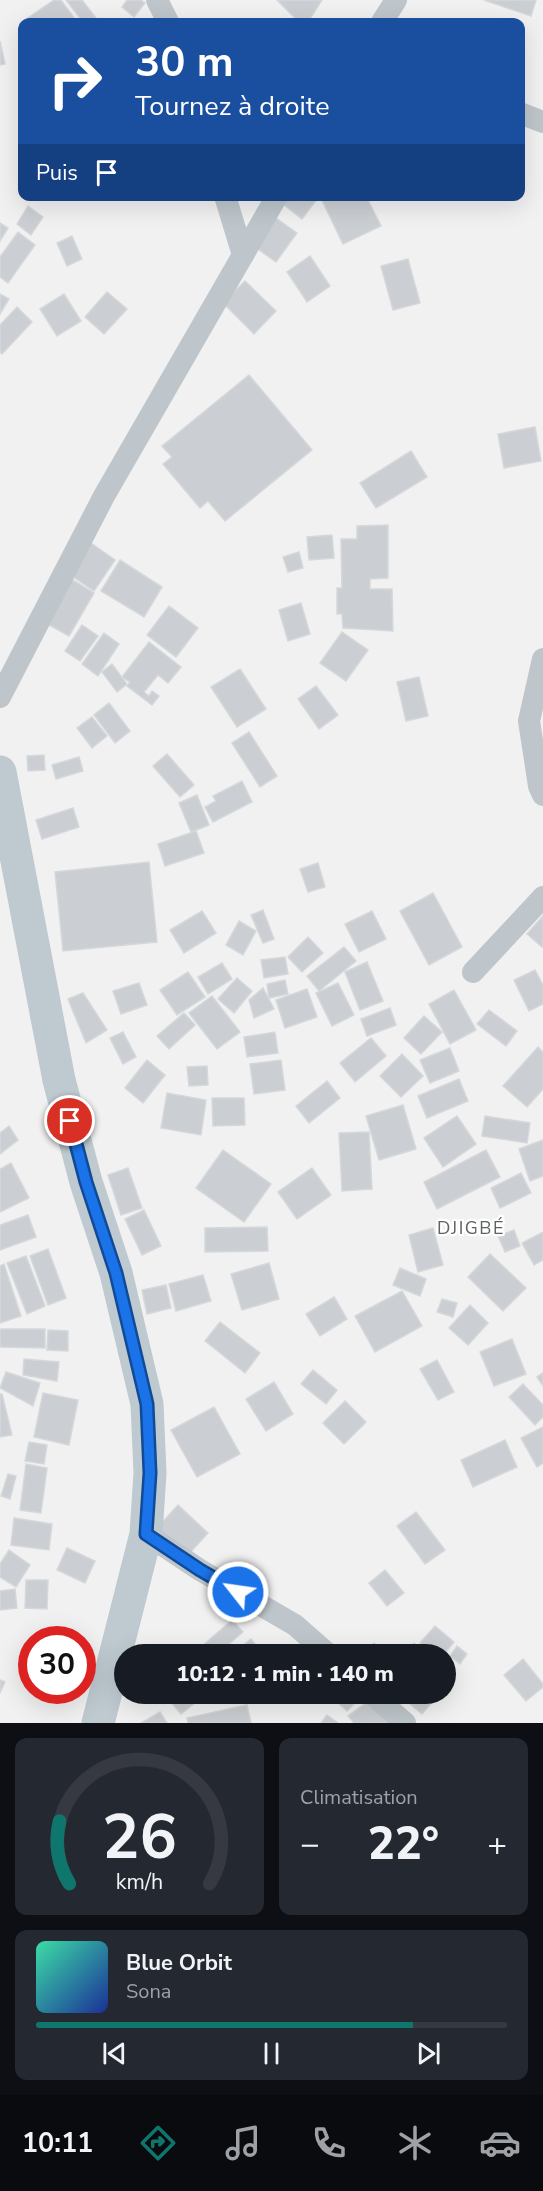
<!DOCTYPE html>
<html lang="fr">
<meta charset="utf-8">
<style>
:root{--surface:#171b24;--page:#242831;--text:#f1f3f6;--muted:#9ea1a6;--line:#363941;--accent:#0f766e}
body{margin:0;font-family:"Nunito Sans",sans-serif;background:var(--page);color:var(--text);height:100vh;display:flex;flex-direction:column;font-size:22px;white-space:nowrap}
*{box-sizing:border-box;margin:0}
p{font-size:20px;color:var(--muted)}
.icon{flex:none;width:33px;height:33px;fill:none;stroke:currentColor;stroke-width:2;stroke-linecap:round;stroke-linejoin:round}
.map{position:relative;height:1723px;overflow:hidden}
.panel{display:flex;flex-direction:column;gap:15px;padding:15px;background:#0d0f14;flex:1}
.panel>*{flex:none}
.banner{position:absolute;left:18px;top:18px;width:507px;height:183px;border-radius:12px;box-shadow:0 6px 24px #0002;background:#1a4fa0;color:#fff;overflow:hidden}
.speed{position:absolute;left:18px;top:1626px;display:flex;gap:12px;font-size:30px;font-weight:700;text-align:center}
.speed>*{display:grid;place-content:center;width:78px;height:78px;border-radius:50%;background:var(--surface);box-shadow:0 6px 24px #0002;line-height:1}
.speed .limit{border:9px solid #d22;background:#fff;color:#111}
.pin{position:absolute;display:grid;place-items:center;width:51px;height:51px;color:#fff;margin:-26px;border:3px solid #fff;border-radius:50%;box-shadow:0 2px 6px #0007}
.me{position:absolute;width:66px;margin:-33px;rotate:300deg;stroke-linejoin:round;filter:drop-shadow(0 0 4px #0008)}
.turn{display:flex;align-items:center;gap:21px;height:126px;padding:0 18px;font-size:27px}
.turn .icon{width:78px;height:78px;stroke-width:2.5}
.turn b{display:block;font-size:42px;line-height:51px}
.then{display:flex;align-items:center;height:57px;padding:0 18px;background:#0003;gap:12px;font-size:22px}
.big{font-size:45px;font-weight:800;line-height:1.1}
.panel .widget{flex:1;display:flex;flex-direction:column;justify-content:center;gap:9px;min-width:0;padding:0 21px;border-radius:12px;background:var(--page)}
.panel .dial{align-items:center;gap:0}
.dial svg{height:156px;overflow:visible;fill:none;stroke:var(--line);stroke-width:7;stroke-linecap:round;text-anchor:middle}
.dial text{fill:var(--text);stroke:none}
.song{display:flex;align-items:center;gap:18px}
.cover{width:72px;height:72px;border-radius:9px;background:linear-gradient(135deg,hsl(160 70% 55%),hsl(230 70% 35%))}
.played{height:6px;border-radius:3px;background:linear-gradient(90deg,var(--accent) 80%,var(--line) 80%)}
.keys{display:flex;justify-content:space-around;direction:ltr}
.heat{display:flex;justify-content:space-between;align-items:center;font-size:33px;direction:ltr}
.panel .tiles{flex:1;display:grid;gap:15px;grid-template-columns:1fr 1fr}
.widget:last-child{grid-column:span 2}
.trip{position:absolute;left:114px;top:1644px;width:342px;height:60px;border-radius:30px;background:var(--surface);box-shadow:0 6px 24px #0002;font-weight:800;line-height:60px;text-align:center}
.menu{display:flex;height:96px;justify-content:space-around;align-items:center;background:#090b0e;color:var(--muted)}
.menu .icon{width:42px;height:42px}
.menu .on{color:var(--accent)}
.menu b{font-size:27px;color:var(--text)}
.map>svg:first-child{display:block}
.building{fill:#cbced2;stroke:#d5d8db;stroke-width:1.5}
.lines{fill:none;stroke-linecap:round;stroke-linejoin:round}
.street{stroke:#bec6cb;stroke-width:22}
.secondary{stroke:#bec9d0;stroke-width:33}
.route-casing{stroke:#114b97;stroke-width:15}
.route{stroke:#1a73e8;stroke-width:10}
.labels{text-anchor:middle;dominant-baseline:central;stroke-width:4.5;stroke-linejoin:round;paint-order:stroke}
.quarter-label{font-size:18px;letter-spacing:1.5px;fill:#5d6264;stroke:#fff}
</style>
<div class="map">
<svg width="543" height="1723" viewBox="0 0 543 1723">
<rect width="100%" height="100%" fill="#f2f1f1"/>
<g class="building">
<polygon points="54,0 61,0 77,22 26,22 25,20"/>
<polygon points="66,0 82,0 99,22 83,22"/>
<polygon points="127,0 141,0 145,3 134,17 122,7"/>
<polygon points="277,0 322,0 308,22 299,22"/>
<polygon points="484,0 536,0 531,16"/>
<polygon points="0,41 5,64 0,65"/>
<polygon points="288,196 314,196 317,199 302,219 283,204"/>
<polygon points="320,196 366,196 381,226 343,244"/>
<polygon points="28,206 43,217 31,235 17,224"/>
<polygon points="273,216 297,233 276,262 252,245"/>
<polygon points="0,223 8,228 0,241"/>
<polygon points="18,232 35,245 8,283 0,277 0,257"/>
<polygon points="72,236 82,259 67,266 57,243"/>
<polygon points="310,256 330,286 307,302 287,272"/>
<polygon points="408,259 420,303 393,310 381,266"/>
<polygon points="245,281 276,311 254,334 223,303"/>
<polygon points="107,292 127,309 104,334 85,317"/>
<polygon points="0,294 9,299 0,314"/>
<polygon points="64,294 81,321 57,336 40,309"/>
<polygon points="17,307 32,322 2,354 0,352 0,325"/>
<polygon points="249,375 312,450 225,521 208,501 200,508 163,464 172,457 162,446"/>
<polygon points="535,427 541,461 504,468 498,434"/>
<polygon points="411,451 427,477 376,508 360,483"/>
<polygon points="388,525 388,578 370,579 370,589 392,589 393,631 343,628 342,614 337,614 337,588 342,588 341,539 357,539 357,526"/>
<polygon points="332,535 334,558 309,560 307,537"/>
<polygon points="91,543 115,560 94,591 69,574"/>
<polygon points="299,552 303,568 288,572 283,557"/>
<polygon points="120,560 162,587 144,617 101,591"/>
<polygon points="68,577 94,593 69,636 42,621"/>
<polygon points="301,603 310,634 288,641 279,610"/>
<polygon points="169,606 198,628 176,657 147,635"/>
<polygon points="82,625 98,636 80,661 65,651"/>
<polygon points="342,632 368,650 346,681 320,663"/>
<polygon points="104,633 119,644 98,676 82,664"/>
<polygon points="149,642 181,667 168,683 158,675 144,692 149,696 152,691 159,696 152,705 127,686 130,682 122,677"/>
<polygon points="112,664 127,684 117,692 102,672"/>
<polygon points="240,669 266,709 237,727 211,687"/>
<polygon points="419,677 428,716 406,721 397,682"/>
<polygon points="316,686 338,715 319,729 298,699"/>
<polygon points="109,703 130,731 115,743 94,715"/>
<polygon points="92,717 107,736 92,748 77,728"/>
<polygon points="249,732 277,776 260,787 232,743"/>
<polygon points="167,754 194,785 180,797 153,766"/>
<polygon points="44,755 45,770 28,771 27,756"/>
<polygon points="79,757 83,771 56,779 52,765"/>
<polygon points="242,781 252,802 213,822 205,807 216,801 213,796"/>
<polygon points="197,795 209,825 191,832 179,803"/>
<polygon points="73,808 79,827 42,839 36,820"/>
<polygon points="196,831 204,853 165,866 158,844"/>
<polygon points="149,862 157,942 63,951 55,872"/>
<polygon points="318,863 325,887 308,892 300,869"/>
<polygon points="433,893 462,947 429,965 400,911"/>
<polygon points="263,910 274,939 263,943 251,915"/>
<polygon points="202,911 216,933 184,953 170,930"/>
<polygon points="372,911 386,939 359,952 345,924"/>
<polygon points="543,916 543,945 542,947 527,934"/>
<polygon points="239,921 256,931 243,955 226,945"/>
<polygon points="308,937 323,953 302,972 288,957"/>
<polygon points="344,947 356,961 319,991 307,976"/>
<polygon points="285,957 288,974 264,978 261,960"/>
<polygon points="367,962 383,1001 360,1010 345,972"/>
<polygon points="222,963 232,979 208,994 198,977"/>
<polygon points="535,970 543,985 543,1004 529,1011 514,980"/>
<polygon points="188,972 205,997 177,1015 160,990"/>
<polygon points="237,978 252,991 234,1013 218,999"/>
<polygon points="285,980 288,994 269,998 267,984"/>
<polygon points="139,983 147,1005 121,1014 113,991"/>
<polygon points="338,983 354,1015 332,1026 316,993"/>
<polygon points="263,988 274,1009 254,1018 249,1000"/>
<polygon points="307,989 317,1017 285,1028 276,1000"/>
<polygon points="454,990 476,1030 450,1044 429,1004"/>
<polygon points="83,993 107,1030 86,1043 68,999"/>
<polygon points="212,996 240,1032 217,1049 189,1013"/>
<polygon points="390,1008 396,1025 367,1036 361,1019"/>
<polygon points="489,1010 517,1031 506,1046 477,1024"/>
<polygon points="184,1013 195,1025 169,1049 157,1036"/>
<polygon points="424,1016 442,1032 421,1054 404,1038"/>
<polygon points="123,1032 136,1057 123,1064 110,1038"/>
<polygon points="275,1032 278,1053 247,1057 244,1037"/>
<polygon points="371,1038 386,1056 355,1082 340,1063"/>
<polygon points="538,1047 543,1052 543,1089 527,1107 503,1086"/>
<polygon points="450,1048 459,1071 430,1083 420,1060"/>
<polygon points="402,1054 423,1076 401,1097 380,1076"/>
<polygon points="147,1060 165,1075 143,1103 125,1088"/>
<polygon points="281,1060 285,1090 254,1094 250,1064"/>
<polygon points="207,1066 208,1085 189,1086 187,1067"/>
<polygon points="459,1079 468,1101 427,1118 418,1096"/>
<polygon points="327,1081 340,1098 309,1123 296,1106"/>
<polygon points="167,1093 206,1100 201,1135 161,1128"/>
<polygon points="212,1098 244,1098 245,1125 213,1126"/>
<polygon points="403,1105 416,1149 379,1160 366,1116"/>
<polygon points="457,1116 476,1144 443,1167 424,1138"/>
<polygon points="485,1116 530,1123 527,1143 482,1136"/>
<polygon points="9,1126 18,1140 0,1154 0,1133"/>
<polygon points="369,1132 372,1189 342,1191 339,1133"/>
<polygon points="543,1140 543,1176 530,1181 519,1149"/>
<polygon points="223,1150 271,1184 244,1222 196,1188"/>
<polygon points="486,1150 500,1177 437,1209 424,1182"/>
<polygon points="11,1163 29,1198 0,1212 0,1169"/>
<polygon points="128,1168 142,1208 121,1215 108,1175"/>
<polygon points="312,1168 331,1195 297,1219 278,1192"/>
<polygon points="521,1173 531,1193 500,1208 491,1188"/>
<polygon points="144,1210 161,1246 142,1255 125,1219"/>
<polygon points="28,1215 36,1237 0,1250 0,1225"/>
<polygon points="267,1227 268,1251 205,1252 205,1228"/>
<polygon points="433,1228 443,1265 418,1272 409,1235"/>
<polygon points="514,1230 520,1246 505,1252 498,1236"/>
<polygon points="543,1232 543,1260 534,1265 522,1243"/>
<polygon points="48,1249 66,1298 48,1305 30,1256"/>
<polygon points="490,1254 526,1288 503,1311 468,1277"/>
<polygon points="26,1256 45,1306 27,1314 7,1263"/>
<polygon points="269,1263 279,1299 242,1310 231,1274"/>
<polygon points="4,1264 21,1316 0,1323 0,1266"/>
<polygon points="400,1268 426,1279 420,1296 393,1285"/>
<polygon points="203,1275 211,1301 176,1311 169,1284"/>
<polygon points="166,1285 171,1308 147,1314 142,1290"/>
<polygon points="402,1291 422,1326 375,1352 355,1316"/>
<polygon points="334,1297 347,1319 320,1336 306,1314"/>
<polygon points="442,1299 457,1303 453,1317 437,1312"/>
<polygon points="470,1305 488,1323 468,1345 449,1328"/>
<polygon points="220,1322 260,1353 245,1373 205,1341"/>
<polygon points="0,1329 45,1329 45,1348 0,1347"/>
<polygon points="48,1330 68,1331 68,1351 47,1350"/>
<polygon points="512,1339 526,1374 494,1386 480,1352"/>
<polygon points="24,1359 59,1362 57,1381 23,1375"/>
<polygon points="437,1360 454,1392 438,1400 420,1369"/>
<polygon points="313,1370 337,1390 326,1404 301,1384"/>
<polygon points="6,1372 40,1383 33,1406 0,1388"/>
<polygon points="543,1373 543,1386 537,1377"/>
<polygon points="274,1382 293,1414 266,1431 246,1399"/>
<polygon points="523,1384 543,1405 543,1417 535,1425 509,1397"/>
<polygon points="43,1393 78,1400 69,1445 34,1437"/>
<polygon points="0,1394 2,1394 12,1435 0,1437"/>
<polygon points="345,1401 366,1422 344,1444 323,1423"/>
<polygon points="214,1407 240,1454 197,1477 171,1430"/>
<polygon points="543,1427 543,1463 537,1467 521,1438"/>
<polygon points="505,1440 517,1467 473,1487 461,1460"/>
<polygon points="29,1442 47,1445 44,1464 25,1461"/>
<polygon points="26,1464 47,1468 41,1513 20,1510"/>
<polygon points="8,1474 16,1476 10,1499 1,1496"/>
<polygon points="178,1505 208,1533 187,1556 157,1528"/>
<polygon points="416,1512 445,1550 425,1564 397,1526"/>
<polygon points="14,1518 52,1524 49,1550 11,1545"/>
<polygon points="67,1548 95,1561 85,1583 57,1570"/>
<polygon points="9,1550 30,1565 16,1587 0,1577 0,1564"/>
<polygon points="385,1570 404,1593 387,1606 369,1583"/>
<polygon points="26,1580 48,1580 47,1609 25,1608"/>
<polygon points="15,1589 17,1608 0,1610 0,1591"/>
<polygon points="232,1620 243,1632 217,1654 208,1654 201,1647"/>
<polygon points="435,1626 454,1642 444,1654 434,1654 420,1643"/>
<polygon points="251,1639 263,1654 232,1654"/>
<polygon points="374,1643 390,1654 366,1654"/>
<polygon points="414,1643 429,1653 428,1654 406,1654"/>
<polygon points="457,1646 467,1654 460,1664 450,1656"/>
<polygon points="523,1659 543,1684 543,1687 526,1701 504,1675"/>
<polygon points="0,1680 5,1682 0,1693"/>
<polygon points="164,1694 206,1694 181,1714"/>
<polygon points="247,1694 265,1694 254,1702"/>
<polygon points="338,1694 362,1694 363,1695 347,1711 333,1698"/>
<polygon points="398,1694 439,1694 422,1714"/>
<polygon points="370,1700 388,1723 354,1723 348,1716"/>
<polygon points="247,1705 251,1723 188,1723 187,1718"/>
<polygon points="160,1712 167,1723 141,1723"/>
<polygon points="327,1715 338,1723 321,1723"/>
</g>
<g class="lines">
<g class="street">
<polyline points="157,0 168,22"/>
<polyline points="382,22 396,0"/>
<polyline points="520,113 543,122"/>
<polyline points="225,196 243,255"/>
<polyline points="543,659 529,721 539,786 543,795"/>
<polyline points="0,697 104,496 277,196"/>
<polyline points="473,972 543,897"/>
<polyline points="146,1534 200,1570 295,1625 328,1654"/>
<polyline points="372,1694 405,1723"/>
</g>
<polyline class="secondary" points="0,772 59,1080 86,1182 116,1273 147,1404 150,1473 146,1534 98,1723"/>
</g>
<g class="lines">
<g class="route-casing">
<polyline id="route" points="70,1121 86,1182 116,1273 147,1404 150,1473 146,1534 200,1570 238,1592"/>
</g>
<use href="#route" class="route"/>
</g>
<g class="labels">
<g class="quarter-label">
<text x="471" y="1228">DJIGBÉ</text>
</g>
</g>
</svg>
<div class="speed"><div class="limit">30</div></div>
<div class="pin" style="left:70px;top:1121px;background:#d93025"><svg class="icon" aria-label="arrive" viewBox="0 0 24 24"><path d="M6 21V4h12l-3 4 3 4H6"/></svg></div>
<svg class="me" style="left:238px;top:1592px" viewBox="-20 -20 40 40"><circle r="17" fill="#1a73e8" stroke="#fff" stroke-width="3"/><path d="M0-11L8 9 0 5-8 9z" fill="#fff"/></svg>
<div class="trip">10:12 · 1 min · 140 m</div>
<div class="banner">
<div class="turn"><svg class="icon" aria-label="right" viewBox="0 0 24 24"><path d="M7 20v-9h11M14 6l5 5-5 5"/></svg><div><b>30 m</b>Tournez à droite</div></div>
<div class="then">Puis<svg class="icon" aria-label="arrive" viewBox="0 0 24 24"><path d="M6 21V4h12l-3 4 3 4H6"/></svg></div>
</div>
</div>
<section class="panel">
<div class="tiles">
<div class="widget dial"><svg viewBox="0 0 100 80">
<path d="M14 69A42 42 0 1 1 86 69"/>
<path d="M14 69A42 42 0 0 1 9 37" stroke="#0f766e"/>
<text x="50" y="56" font-size="32" font-weight="700">26</text>
<text x="50" y="72" font-size="11">km/h</text>
</svg></div>
<div class="widget"><p>Climatisation</p>
<div class="heat"><a>−</a><b class="big">22°</b><a>+</a></div>
</div>
<div class="widget">
<div class="song"><i class="cover"></i><div><b>Blue Orbit</b><p>Sona</p></div></div>
<div class="played"></div>
<div class="keys"><svg class="icon" aria-label="previous" viewBox="0 0 24 24"><path d="M18 5L8 12l10 7zM5 5v14"/></svg><svg class="icon" aria-label="pause" viewBox="0 0 24 24"><path d="M8 5v14M16 5v14"/></svg><svg class="icon" aria-label="next" viewBox="0 0 24 24"><path d="M6 5l10 7-10 7zM19 5v14"/></svg></div>
</div>
</div>
</section>
<nav class="menu">
<b>10:11</b>
<svg class="icon on" aria-label="directions" viewBox="0 0 24 24"><path d="M12 3l9 9-9 9-9-9zM9 14v-3h6M13 9l2 2-2 2"/></svg>
<svg class="icon" aria-label="music" viewBox="0 0 24 24"><path d="M9 18V5l10-2v13"/><circle cx="6" cy="18" r="3"/><circle cx="16" cy="16" r="3"/></svg>
<svg class="icon" aria-label="phone" viewBox="0 0 24 24"><path d="M5 4h4l2 5-3 2q2 4 5 5l2-3 5 2v4C11 20 4 13 5 4z"/></svg>
<svg class="icon" aria-label="climate" viewBox="0 0 24 24"><path d="M12 3v18M4 7l16 10M4 17L20 7"/></svg>
<svg class="icon" aria-label="car" viewBox="0 0 24 24"><path d="M5 17H2v-5l4-1 3-4h7l3 4 3 1v5h-3M9 17h6M6 11h13"/><circle cx="7" cy="17" r="2"/><circle cx="17" cy="17" r="2"/></svg>
</nav>
